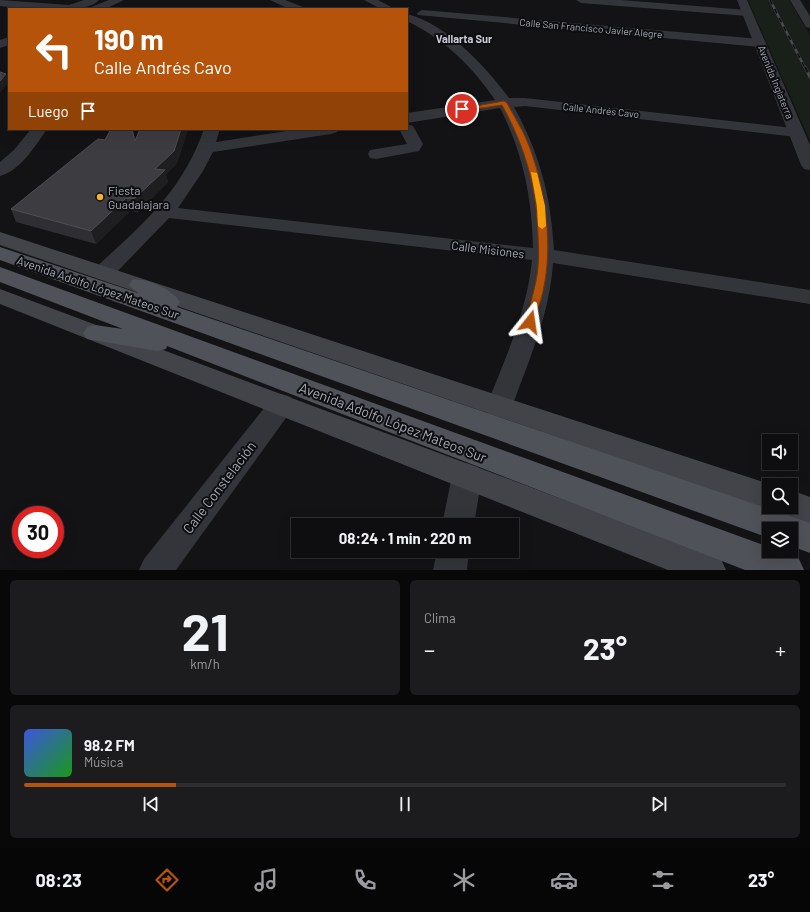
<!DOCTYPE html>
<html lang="es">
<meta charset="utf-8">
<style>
:root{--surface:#0e0e10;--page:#1c1c1e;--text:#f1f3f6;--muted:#9b9c9f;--line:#2e2e30;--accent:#b45309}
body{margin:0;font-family:Barlow,sans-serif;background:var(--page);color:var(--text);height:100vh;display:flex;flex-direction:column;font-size:15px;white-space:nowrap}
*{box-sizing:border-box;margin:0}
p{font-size:13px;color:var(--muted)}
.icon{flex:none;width:22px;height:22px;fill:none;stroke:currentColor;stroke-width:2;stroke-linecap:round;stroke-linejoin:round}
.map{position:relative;height:570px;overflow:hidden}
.drawer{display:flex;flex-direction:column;gap:10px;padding:10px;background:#080809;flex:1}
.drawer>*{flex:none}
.guide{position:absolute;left:8px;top:8px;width:400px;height:122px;border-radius:0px;box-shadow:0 4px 16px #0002,0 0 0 1px var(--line);background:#b45309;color:#fff;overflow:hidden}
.fabs{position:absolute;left:762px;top:434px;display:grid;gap:8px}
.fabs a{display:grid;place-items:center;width:36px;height:36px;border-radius:0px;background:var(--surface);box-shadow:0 4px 16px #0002,0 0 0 1px var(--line);font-size:20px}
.speed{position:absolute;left:12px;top:506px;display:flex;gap:8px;font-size:20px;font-weight:700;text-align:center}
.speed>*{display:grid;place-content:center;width:52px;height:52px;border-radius:50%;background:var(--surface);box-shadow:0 4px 16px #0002,0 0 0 1px var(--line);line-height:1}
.speed .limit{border:6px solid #d22;background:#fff;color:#111}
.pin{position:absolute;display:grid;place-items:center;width:34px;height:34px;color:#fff;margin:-17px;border:2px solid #fff;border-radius:50%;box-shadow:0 1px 4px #0007}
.me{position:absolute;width:44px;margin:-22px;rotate:15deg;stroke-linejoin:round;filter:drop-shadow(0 0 3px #0008)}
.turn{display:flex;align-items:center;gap:14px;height:84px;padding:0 20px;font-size:18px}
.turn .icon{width:52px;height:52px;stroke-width:2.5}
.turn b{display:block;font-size:28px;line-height:34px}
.then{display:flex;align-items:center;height:38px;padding:0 20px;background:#0003;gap:8px;font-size:15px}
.big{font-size:30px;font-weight:700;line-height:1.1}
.drawer .widget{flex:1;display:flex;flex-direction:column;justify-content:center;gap:6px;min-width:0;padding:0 14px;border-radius:6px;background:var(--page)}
.drawer .dial{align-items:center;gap:0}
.dial b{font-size:52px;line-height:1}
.song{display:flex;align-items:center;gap:12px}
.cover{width:48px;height:48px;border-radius:6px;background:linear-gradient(135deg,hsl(230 70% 55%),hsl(120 70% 35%))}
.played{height:4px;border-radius:2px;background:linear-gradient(90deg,var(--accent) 20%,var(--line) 20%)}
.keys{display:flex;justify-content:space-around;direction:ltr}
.heat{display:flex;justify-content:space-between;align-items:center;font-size:22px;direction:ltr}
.drawer .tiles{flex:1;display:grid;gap:10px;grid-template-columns:1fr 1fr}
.widget:last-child{grid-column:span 2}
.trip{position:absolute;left:291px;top:518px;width:228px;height:40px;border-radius:0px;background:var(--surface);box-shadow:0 4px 16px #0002,0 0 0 1px var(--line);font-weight:700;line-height:40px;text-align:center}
.dock{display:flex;height:64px;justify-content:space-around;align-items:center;background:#060606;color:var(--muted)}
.dock .icon{width:28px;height:28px}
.dock .selected{color:var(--accent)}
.dock b{font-size:18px;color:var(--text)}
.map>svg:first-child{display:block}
.green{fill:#19201a}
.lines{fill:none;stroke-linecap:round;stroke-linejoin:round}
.minor{fill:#34353a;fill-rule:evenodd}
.tertiary{fill:#34353a;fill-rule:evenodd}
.secondary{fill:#42444a;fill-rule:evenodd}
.primary{fill:#505259;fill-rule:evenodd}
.rail-far1-casing{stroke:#47494f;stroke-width:2.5}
.rail-casing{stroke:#47494f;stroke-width:3}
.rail-far1{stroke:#0e0e10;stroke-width:1.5;stroke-dasharray:5;stroke-linecap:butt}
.rail{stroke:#0e0e10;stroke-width:2;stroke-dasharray:6;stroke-linecap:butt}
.wall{fill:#2f2f33}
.shaded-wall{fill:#1e1e21}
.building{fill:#3c3c41;stroke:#4c4e53}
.route{fill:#b45309;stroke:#753606}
.slow{fill:#f59e0b}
.poi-dot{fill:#f5b22b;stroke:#0e0e10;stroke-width:1.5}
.labels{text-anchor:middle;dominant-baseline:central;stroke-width:4;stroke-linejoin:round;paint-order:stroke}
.far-street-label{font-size:10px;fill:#a5aab6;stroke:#0e0e10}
.far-neighbourhood-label{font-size:11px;font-weight:bold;fill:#c6c9d2;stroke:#0e0e10}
.poi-label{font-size:12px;fill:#a5aab6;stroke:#0e0e10;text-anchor:start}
.street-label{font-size:12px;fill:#a5aab6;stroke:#0e0e10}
.near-street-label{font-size:14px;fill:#a5aab6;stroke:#0e0e10}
</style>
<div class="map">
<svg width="810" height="570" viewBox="0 0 810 570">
<rect width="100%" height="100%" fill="#131315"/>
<polygon class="green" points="748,0 789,0 810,35 810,141"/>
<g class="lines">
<g class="minor">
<path d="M 0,0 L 69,5 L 84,0 L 99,0 C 86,16 20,8 0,6 Z"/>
<polygon points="109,0 124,0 105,9 90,9 91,7"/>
<polygon points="270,0 285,0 303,7 304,9 289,9"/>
<polygon points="364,0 378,0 395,9 381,9"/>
<polygon points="576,0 621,0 747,10 752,13 747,16 581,3"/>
<polygon points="422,10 760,39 766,43 760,47 418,15 417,13"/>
<path d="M 407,14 C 447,24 486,67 509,98 L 525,98 L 802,129 L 804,132 L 802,135 L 796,137 L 525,106 L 514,107 C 540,154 551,197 554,250 L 810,290 L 810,304 L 553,263 C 550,313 529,360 512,407 L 509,414 L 499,417 L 489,414 L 486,407 C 505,359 527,312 532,260 L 169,218 L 111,278 L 103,280 L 95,278 L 92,273 L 95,268 C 143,224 182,192 204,129 L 220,129 L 216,142 L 300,129 L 339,129 L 337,132 L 331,134 L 213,152 L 203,171 L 178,208 L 533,248 C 532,197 523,153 500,108 L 407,123 L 407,113 L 495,100 C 472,66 444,39 407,21 Z"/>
<polygon points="9,37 9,45 0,48 0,40"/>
<polygon points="407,124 413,126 423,144 419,151 376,159 370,158 368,154 370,150 407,144 399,129 407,129"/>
<path d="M 31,129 L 47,129 C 36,145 20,171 0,176 L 0,162 L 14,150 Z"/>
<polygon points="282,394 291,397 295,404 291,411 176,570 139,570 144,559 273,397"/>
<polygon points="467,463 478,467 482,476 474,525 442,525 452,476 456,467"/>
<polygon points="437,551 469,551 467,570 433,570"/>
</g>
<g class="tertiary">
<polygon points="737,0 747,0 810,145 810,170 804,169 801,165"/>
<polygon points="790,0 800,0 810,16 810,28 806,27"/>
</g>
<g class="secondary">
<polygon points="0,232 769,484 773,485 769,485 769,507 791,507 791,490 810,497 810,525 780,514 777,507 769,510 0,245"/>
<polygon points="0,289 709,554 721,559 726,570 668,570 0,304"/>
</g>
<g class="primary">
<path d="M 0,247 L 138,293 L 129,285 L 132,280 C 146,277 173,290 180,302 L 177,307 L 810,523 L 810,553 L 791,546 L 791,529 L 769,529 L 769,538 L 0,260 Z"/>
<path d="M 0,267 L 769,547 L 769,551 C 780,551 789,554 799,559 L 804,570 L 745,570 L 167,346 L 166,349 L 157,351 L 87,339 L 83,333 L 87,327 L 95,325 L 123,329 L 0,282 Z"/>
</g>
<g class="rail-far1-casing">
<polyline id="rail-far1" points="770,0 805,68"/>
</g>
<g class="rail-casing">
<polyline id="rail" points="805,67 810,77"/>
</g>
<use href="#rail-far1" class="rail-far1"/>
<use href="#rail" class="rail"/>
</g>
<polygon class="wall" points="140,129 188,129 177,163 166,174 168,182 138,212 130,211 96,244 16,222 11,209 105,140 135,140"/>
<g class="shaded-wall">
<polygon points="6,74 9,82 0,93 0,81"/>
<polygon points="181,129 188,129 177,163 166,174 168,182 138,212 134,199"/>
<polygon points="126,198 130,211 96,244 91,231"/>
</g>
<g class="building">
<polygon points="0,72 6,74 0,81"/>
<polygon points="111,129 132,129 135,141 140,129 181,129 174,151 155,169 165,170 134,199 126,198 91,231 11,209 98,139 105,140"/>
</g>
<path class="route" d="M 504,101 L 507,103 C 512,113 518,122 523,132 C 543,174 553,235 545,281 C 543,295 538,309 534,322 L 530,326 L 525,322 C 529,309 533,295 536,281 C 539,266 539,251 538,236 C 537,187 525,147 502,105 L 462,111 L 459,109 Z"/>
<polygon class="slow" points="531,172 537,173 545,206 546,226 542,229 538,226 537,206"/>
<circle class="poi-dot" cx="100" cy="197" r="4"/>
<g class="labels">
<g class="far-street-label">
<text transform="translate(591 28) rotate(5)">Calle San Francisco Javier Alegre</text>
<text transform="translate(776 82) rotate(68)">Avenida Inglaterra</text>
<text transform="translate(601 110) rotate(6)">Calle Andrés Cavo</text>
</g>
<g class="far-neighbourhood-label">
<text x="464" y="38">Vallarta Sur</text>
</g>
<g class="poi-label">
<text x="108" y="190">Fiesta<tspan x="108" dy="14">Guadalajara</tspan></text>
</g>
<g class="street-label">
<text transform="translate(488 249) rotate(7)">Calle Misiones</text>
<text transform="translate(98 287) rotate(19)">Avenida Adolfo López Mateos Sur</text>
</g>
<g class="near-street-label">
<text transform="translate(393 422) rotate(21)">Avenida Adolfo López Mateos Sur</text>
<text transform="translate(219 487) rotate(-53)">Calle Constelación</text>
</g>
</g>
</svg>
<div class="fabs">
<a><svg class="icon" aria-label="sound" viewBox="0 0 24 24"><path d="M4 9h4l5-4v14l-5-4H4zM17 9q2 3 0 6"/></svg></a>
<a><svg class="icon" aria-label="search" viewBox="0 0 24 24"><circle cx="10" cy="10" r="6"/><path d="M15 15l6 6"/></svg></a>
<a><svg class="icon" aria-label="layers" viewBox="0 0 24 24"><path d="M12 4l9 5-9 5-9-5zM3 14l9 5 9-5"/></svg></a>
</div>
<div class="speed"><div class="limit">30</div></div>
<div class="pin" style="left:462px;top:109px;background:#d93025"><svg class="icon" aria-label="arrive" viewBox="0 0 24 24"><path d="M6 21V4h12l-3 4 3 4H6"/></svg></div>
<svg class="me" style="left:530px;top:322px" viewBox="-20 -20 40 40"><path d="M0-17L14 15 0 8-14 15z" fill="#b45309" stroke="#fff" stroke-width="4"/></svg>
<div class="trip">08:24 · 1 min · 220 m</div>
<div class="guide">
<div class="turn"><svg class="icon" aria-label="left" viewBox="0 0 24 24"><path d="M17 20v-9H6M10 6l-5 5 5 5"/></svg><div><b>190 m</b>Calle Andrés Cavo</div></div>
<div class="then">Luego<svg class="icon" aria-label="arrive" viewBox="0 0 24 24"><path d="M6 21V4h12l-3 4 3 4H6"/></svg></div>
</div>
</div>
<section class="drawer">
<div class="tiles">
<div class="widget dial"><b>21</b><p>km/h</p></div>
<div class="widget"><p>Clima</p>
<div class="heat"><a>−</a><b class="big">23°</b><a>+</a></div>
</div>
<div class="widget">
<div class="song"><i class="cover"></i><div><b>98.2 FM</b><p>Música</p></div></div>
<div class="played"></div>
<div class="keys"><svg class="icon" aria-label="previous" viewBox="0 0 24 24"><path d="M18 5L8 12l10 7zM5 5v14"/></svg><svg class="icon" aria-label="pause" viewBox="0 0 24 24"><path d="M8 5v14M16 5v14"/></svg><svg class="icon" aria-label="next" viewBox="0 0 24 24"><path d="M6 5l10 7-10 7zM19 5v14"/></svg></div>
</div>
</div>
</section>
<nav class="dock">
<b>08:23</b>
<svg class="icon selected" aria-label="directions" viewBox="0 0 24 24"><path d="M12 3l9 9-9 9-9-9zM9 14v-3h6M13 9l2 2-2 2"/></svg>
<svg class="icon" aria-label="music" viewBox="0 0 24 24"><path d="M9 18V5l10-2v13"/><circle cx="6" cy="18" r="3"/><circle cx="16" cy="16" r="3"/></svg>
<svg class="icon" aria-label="phone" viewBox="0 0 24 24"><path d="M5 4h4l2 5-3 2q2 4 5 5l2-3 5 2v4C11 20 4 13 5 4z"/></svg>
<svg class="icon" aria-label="climate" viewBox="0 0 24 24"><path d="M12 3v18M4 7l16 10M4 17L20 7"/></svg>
<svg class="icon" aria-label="car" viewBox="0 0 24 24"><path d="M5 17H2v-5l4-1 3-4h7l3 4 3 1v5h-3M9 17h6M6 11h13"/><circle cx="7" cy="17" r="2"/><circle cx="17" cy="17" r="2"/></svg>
<svg class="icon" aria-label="filters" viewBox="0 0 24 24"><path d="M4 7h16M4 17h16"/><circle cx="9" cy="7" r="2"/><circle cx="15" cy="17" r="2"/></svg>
<b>23°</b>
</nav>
